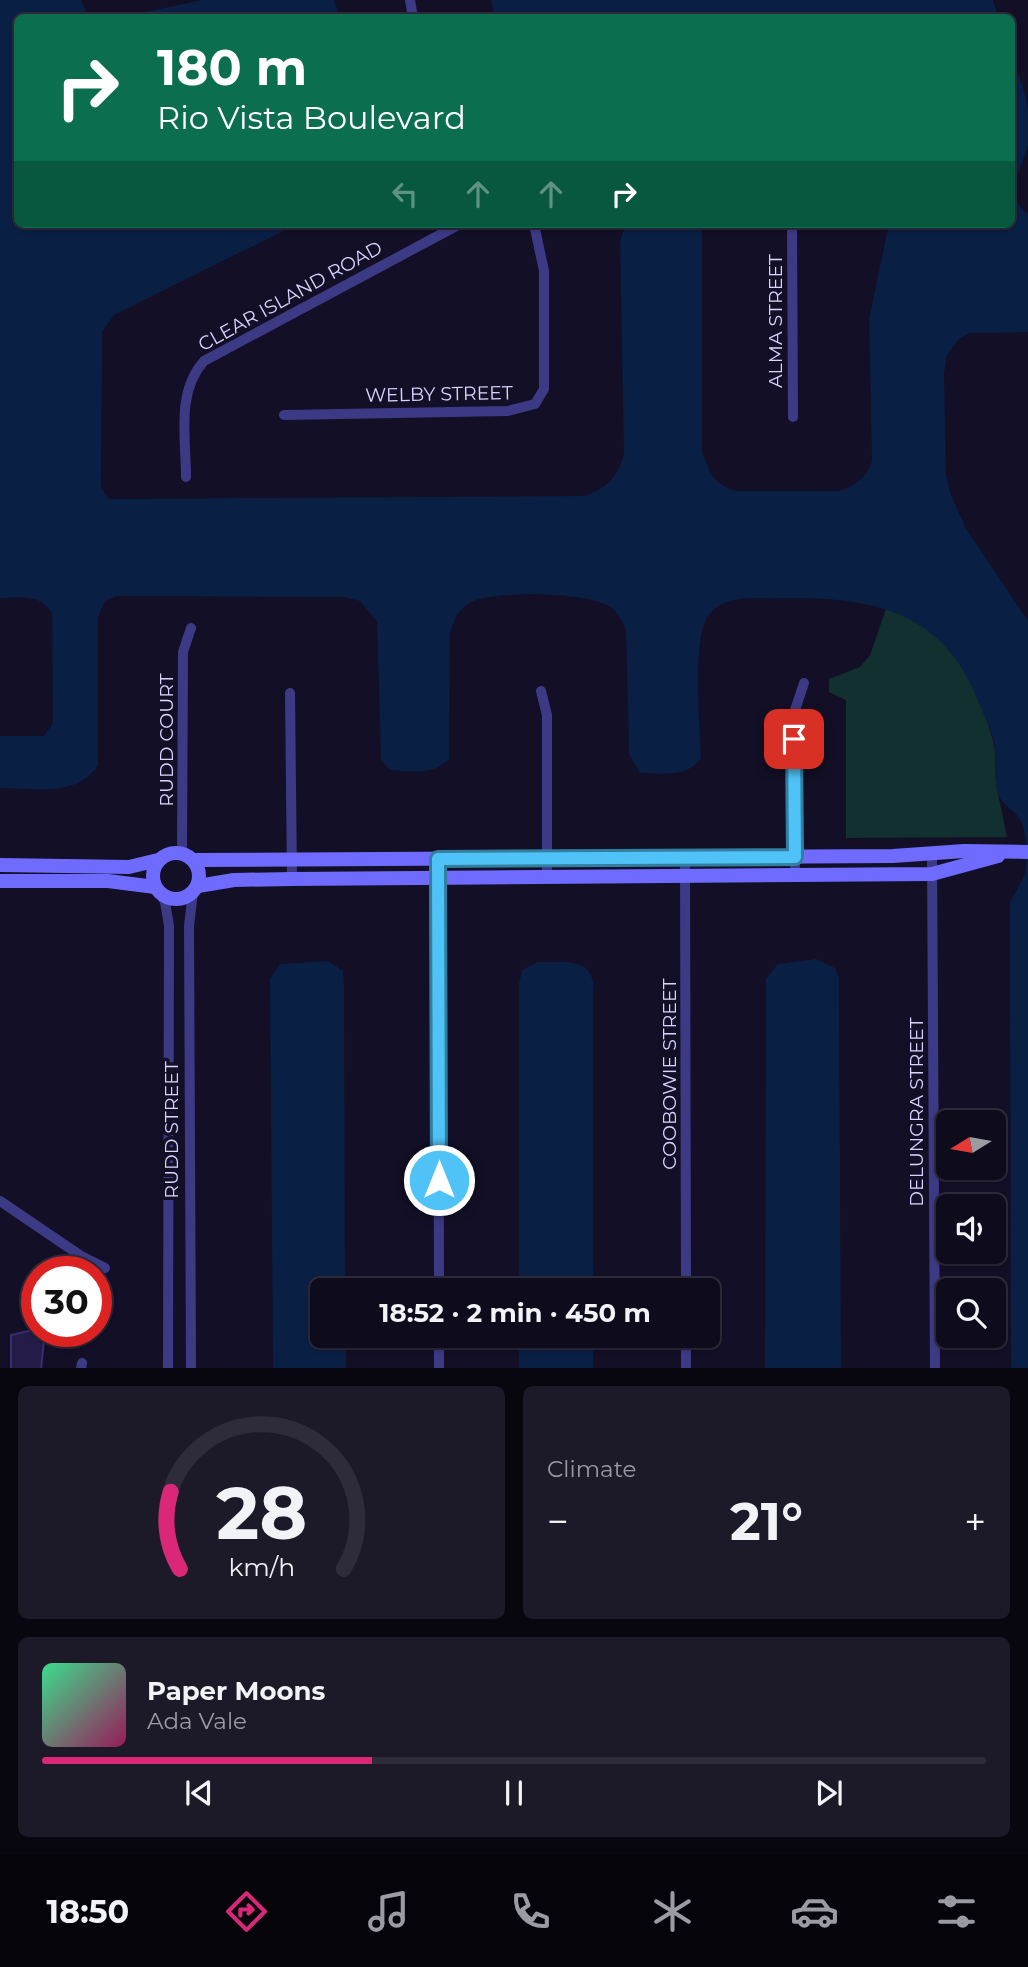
<!DOCTYPE html>
<meta charset="utf-8">
<style>
:root{--surface:#0e0b1c;--page:#1c1929;--text:#f1f3f6;--muted:#9b9ba3;--line:#2e2b3b;--accent:#db2777}
body{margin:0;font-family:Montserrat,sans-serif;background:var(--page);color:var(--text);height:100vh;display:flex;flex-direction:column;font-size:26px;white-space:nowrap}
*{box-sizing:border-box;margin:0}
p{font-size:23px;color:var(--muted)}
.icon{flex:none;width:38px;height:38px;fill:none;stroke:currentColor;stroke-width:2;stroke-linecap:round;stroke-linejoin:round}
.map{position:relative;height:1368px;overflow:hidden}
.side{display:flex;flex-direction:column;gap:18px;padding:18px;background:#08060f;flex:1}
.side>*{flex:none}
.top-card{position:absolute;left:14px;top:14px;width:1001px;height:214px;border-radius:10px;box-shadow:0 2px 5px #0004,0 0 0 2px var(--line);background:#0b6e4f;color:#fff;overflow:hidden}
.needle{width:46px;rotate:259deg}
.controls{position:absolute;left:936px;top:1110px;display:grid;gap:14px}
.controls a{display:grid;place-items:center;width:70px;height:70px;border-radius:10px;background:var(--surface);box-shadow:0 2px 5px #0004,0 0 0 2px var(--line);font-size:35px}
.speed{position:absolute;left:21px;top:1256px;display:flex;gap:14px;font-size:35px;font-weight:700;text-align:center}
.speed>*{display:grid;place-content:center;width:91px;height:91px;border-radius:50%;background:var(--surface);box-shadow:0 2px 5px #0004,0 0 0 2px var(--line);line-height:1}
.speed .limit{border:10px solid #d22;background:#fff;color:#111}
.pin{position:absolute;display:grid;place-items:center;width:60px;height:60px;color:#fff;margin:-30px;border-radius:14px;box-shadow:0 4px 10px #0006}
.me{position:absolute;width:77px;margin:-38px;rotate:0deg;stroke-linejoin:round;filter:drop-shadow(0 0 5px #0008)}
.turn{display:flex;align-items:center;gap:24px;height:147px;padding:0 28px;font-size:32px}
.turn .icon{width:91px;height:91px;stroke-width:2.5}
.turn b{display:block;font-size:49px;line-height:60px}
.lanes{display:flex;align-items:center;height:66px;padding:0 28px;background:#0003;justify-content:center;gap:35px;direction:ltr}
.lanes .off{opacity:.35}
.big{font-size:52px;font-weight:700;line-height:1.1}
.side .widget{flex:1;display:flex;flex-direction:column;justify-content:center;gap:10px;min-width:0;padding:0 24px;border-radius:10px;background:var(--page)}
.side .dial{align-items:center;gap:0}
.dial svg{height:182px;overflow:visible;fill:none;stroke:var(--line);stroke-width:7;stroke-linecap:round;text-anchor:middle}
.dial text{fill:var(--text);stroke:none}
.song{display:flex;align-items:center;gap:21px}
.cover{width:84px;height:84px;border-radius:10px;background:linear-gradient(135deg,hsl(150 70% 55%),hsl(330 70% 35%))}
.played{height:7px;border-radius:4px;background:linear-gradient(90deg,var(--accent) 35%,var(--line) 35%)}
.keys{display:flex;justify-content:space-around;direction:ltr}
.heat{display:flex;justify-content:space-between;align-items:center;font-size:38px;direction:ltr}
.side .tiles{flex:1;display:grid;gap:18px;grid-template-columns:1fr 1fr}
.widget:last-child{grid-column:span 2}
.trip{position:absolute;left:310px;top:1278px;width:410px;height:70px;border-radius:10px;background:var(--surface);box-shadow:0 2px 5px #0004,0 0 0 2px var(--line);font-weight:700;line-height:70px;text-align:center}
.tab-bar{display:flex;height:112px;justify-content:space-around;align-items:center;background:#06040b;color:var(--muted)}
.tab-bar .icon{width:49px;height:49px}
.tab-bar .current{color:var(--accent)}
.tab-bar b{font-size:32px;color:var(--text)}
.map>svg:first-child{display:block}
.green{fill:#12302f}
.water{fill:#0a1f44}
.building{fill:#241b47;stroke:#3b2d73;stroke-width:2}
.lines{fill:none;stroke-linecap:round;stroke-linejoin:round}
.street{stroke:#3d3a85;stroke-width:10}
.secondary{stroke:#6f6bff;stroke-width:14}
.route-casing{stroke:#337fa1;stroke-width:18}
.route{stroke:#4fc3f7;stroke-width:12}
.labels{text-anchor:middle;dominant-baseline:central;stroke-width:7;stroke-linejoin:round;paint-order:stroke}
.street-label{font-size:19px;fill:#d9d4ff;stroke:#130f26}
</style>
<div class="map">
<svg width="1028" height="1369" viewBox="0 0 1028 1369">
<rect width="100%" height="100%" fill="#130f26"/>
<path class="green" d="M 886,609 C 947,626 978,682 993,741 C 997,756 994,773 997,789 C 1000,805 1004,821 1007,837 L 846,838 L 846,700 L 829,692 L 829,679 L 860,667 L 870,655 Z"/>
<g class="water">
<path d="M 0,0 L 81,0 L 88,17 L 18,18 L 18,224 L 297,224 L 114,315 L 102,332 L 101,488 L 109,499 L 585,496 C 607,488 618,477 624,454 L 620,241 L 626,224 L 702,224 L 702,451 C 709,473 715,486 737,491 L 840,491 C 857,485 866,478 872,461 L 869,319 L 889,224 L 1012,224 L 1012,57 C 1017,73 1027,93 1028,110 C 1028,120 1028,133 1028,143 C 1024,168 1000,194 1028,214 L 1028,332 L 969,333 L 958,340 L 947,355 L 944,373 L 946,475 L 950,492 L 965,527 L 1028,621 L 1028,1368 L 1011,1368 L 1010,903 C 1015,892 1023,881 1026,870 C 1028,854 1027,825 1016,814 C 1007,805 1000,803 997,790 C 994,775 997,758 994,742 C 991,729 984,715 979,703 C 944,610 872,597 782,598 C 757,599 724,593 708,616 C 692,639 700,727 701,758 C 687,779 662,773 640,773 L 629,754 L 626,630 C 623,622 619,614 612,608 C 591,591 492,590 469,603 C 457,611 453,621 450,634 L 449,759 C 432,776 412,771 390,770 L 381,760 L 377,622 L 360,601 L 345,597 L 116,596 L 105,601 L 98,617 L 98,765 C 77,798 34,788 0,788 L 0,736 L 44,736 L 53,723 L 52,613 C 40,593 21,598 0,598 Z"/>
<polygon points="202,0 334,0 339,17 122,17"/>
<polygon points="491,0 993,0 998,17 495,18"/>
<polygon points="816,959 835,968 839,978 841,1368 765,1368 766,979 778,964"/>
<polygon points="328,961 343,971 344,984 345,1290 322,1290 322,1335 346,1335 346,1368 273,1368 270,979 280,964"/>
<path d="M 538,962 C 559,963 588,956 593,982 L 593,1290 L 519,1290 L 519,984 L 522,970 Z"/>
<rect x="519" y="1335" width="74" height="33"/>
</g>
<polygon class="building" points="37,1329 37,1332 63,1332 64,1335 44,1340 41,1369 11,1369 11,1335"/>
<g class="lines">
<g class="street">
<polyline points="410,0 413,18"/>
<polyline points="792,224 793,417"/>
<polyline points="284,415 508,411 535,404 544,389 544,271 534,224"/>
<path d="M 186,477 C 186,438 176,392 204,361 L 460,224"/>
<polyline points="541,691 547,715 547,878"/>
<polyline points="290,693 292,879"/>
<polyline points="182,852 183,652 191,628"/>
<polyline points="932,855 935,1369"/>
<polyline points="685,857 686,1290"/>
<polyline points="438,859 439,1290"/>
<polyline points="795,876 794,713 804,683"/>
<polyline points="161,895 165,902 169,926 168,1369"/>
<polyline points="0,1201 81,1256 105,1268"/>
<polyline points="439,1335 439,1369"/>
<polyline points="686,1335 686,1369"/>
<polyline points="81,1369 82,1363"/>
<polyline points="191,1369 189,926 193,892"/>
</g>
<g class="secondary">
<circle cx="176" cy="876" r="23"/>
<polyline points="194,860 893,856 964,851 1028,852"/>
<polyline points="0,865 129,867 158,860"/>
<polyline points="0,881 108,881 155,887"/>
<polyline points="198,886 234,880 292,879 932,874 998,856"/>
</g>
</g>
<g class="lines">
<g class="route-casing">
<polyline id="route" points="439,1180 438,859 795,857 794,739"/>
</g>
<use href="#route" class="route"/>
</g>
<g class="labels">
<g class="street-label">
<text transform="translate(290 296) rotate(-29)">CLEAR ISLAND ROAD</text>
<text transform="translate(775 321) rotate(-90)">ALMA STREET</text>
<text transform="translate(439 394) rotate(-1)">WELBY STREET</text>
<text transform="translate(166 740) rotate(-90)">RUDD COURT</text>
<text transform="translate(669 1074) rotate(-90)">COOBOWIE STREET</text>
<text transform="translate(916 1112) rotate(-90)">DELUNGRA STREET</text>
<text transform="translate(171 1130) rotate(-90)">RUDD STREET</text>
</g>
</g>
</svg>
<div class="controls">
<a><svg class="needle" viewBox="-14 -14 28 28"><path d="M0-13l5 13h-10z" fill="#e53935"/><path d="M0 13l5-13h-10z" fill="#9b9ba3"/></svg></a>
<a><svg class="icon" aria-label="sound" viewBox="0 0 24 24"><path d="M4 9h4l5-4v14l-5-4H4zM17 9q2 3 0 6"/></svg></a>
<a><svg class="icon" aria-label="search" viewBox="0 0 24 24"><circle cx="10" cy="10" r="6"/><path d="M15 15l6 6"/></svg></a>
</div>
<div class="speed"><div class="limit">30</div></div>
<div class="pin" style="left:794px;top:739px;background:#d93025"><svg class="icon" aria-label="arrive" viewBox="0 0 24 24"><path d="M6 21V4h12l-3 4 3 4H6"/></svg></div>
<svg class="me" style="left:439px;top:1180px" viewBox="-20 -20 40 40"><circle r="17" fill="#4fc3f7" stroke="#fff" stroke-width="3"/><path d="M0-11L8 9 0 5-8 9z" fill="#fff"/></svg>
<div class="trip">18:52 · 2 min · 450 m</div>
<div class="top-card">
<div class="turn"><svg class="icon" aria-label="right" viewBox="0 0 24 24"><path d="M7 20v-9h11M14 6l5 5-5 5"/></svg><div><b>180 m</b>Rio Vista Boulevard</div></div>
<div class="lanes"><svg class="icon off" aria-label="left" viewBox="0 0 24 24"><path d="M17 20v-9H6M10 6l-5 5 5 5"/></svg><svg class="icon off" aria-label="ahead" viewBox="0 0 24 24"><path d="M12 20V5M6 11l6-6 6 6"/></svg><svg class="icon off" aria-label="ahead" viewBox="0 0 24 24"><path d="M12 20V5M6 11l6-6 6 6"/></svg><svg class="icon" aria-label="right" viewBox="0 0 24 24"><path d="M7 20v-9h11M14 6l5 5-5 5"/></svg></div>
</div>
</div>
<section class="side">
<div class="tiles">
<div class="widget dial"><svg viewBox="0 0 100 80">
<path d="M14 69A42 42 0 1 1 86 69"/>
<path d="M14 69A42 42 0 0 1 10 35" stroke="#db2777"/>
<text x="50" y="56" font-size="32" font-weight="700">28</text>
<text x="50" y="72" font-size="11">km/h</text>
</svg></div>
<div class="widget"><p>Climate</p>
<div class="heat"><a>−</a><b class="big">21°</b><a>+</a></div>
</div>
<div class="widget">
<div class="song"><i class="cover"></i><div><b>Paper Moons</b><p>Ada Vale</p></div></div>
<div class="played"></div>
<div class="keys"><svg class="icon" aria-label="previous" viewBox="0 0 24 24"><path d="M18 5L8 12l10 7zM5 5v14"/></svg><svg class="icon" aria-label="pause" viewBox="0 0 24 24"><path d="M8 5v14M16 5v14"/></svg><svg class="icon" aria-label="next" viewBox="0 0 24 24"><path d="M6 5l10 7-10 7zM19 5v14"/></svg></div>
</div>
</div>
</section>
<nav class="tab-bar">
<b>18:50</b>
<svg class="icon current" aria-label="directions" viewBox="0 0 24 24"><path d="M12 3l9 9-9 9-9-9zM9 14v-3h6M13 9l2 2-2 2"/></svg>
<svg class="icon" aria-label="music" viewBox="0 0 24 24"><path d="M9 18V5l10-2v13"/><circle cx="6" cy="18" r="3"/><circle cx="16" cy="16" r="3"/></svg>
<svg class="icon" aria-label="phone" viewBox="0 0 24 24"><path d="M5 4h4l2 5-3 2q2 4 5 5l2-3 5 2v4C11 20 4 13 5 4z"/></svg>
<svg class="icon" aria-label="climate" viewBox="0 0 24 24"><path d="M12 3v18M4 7l16 10M4 17L20 7"/></svg>
<svg class="icon" aria-label="car" viewBox="0 0 24 24"><path d="M5 17H2v-5l4-1 3-4h7l3 4 3 1v5h-3M9 17h6M6 11h13"/><circle cx="7" cy="17" r="2"/><circle cx="17" cy="17" r="2"/></svg>
<svg class="icon" aria-label="filters" viewBox="0 0 24 24"><path d="M4 7h16M4 17h16"/><circle cx="9" cy="7" r="2"/><circle cx="15" cy="17" r="2"/></svg>
</nav>
